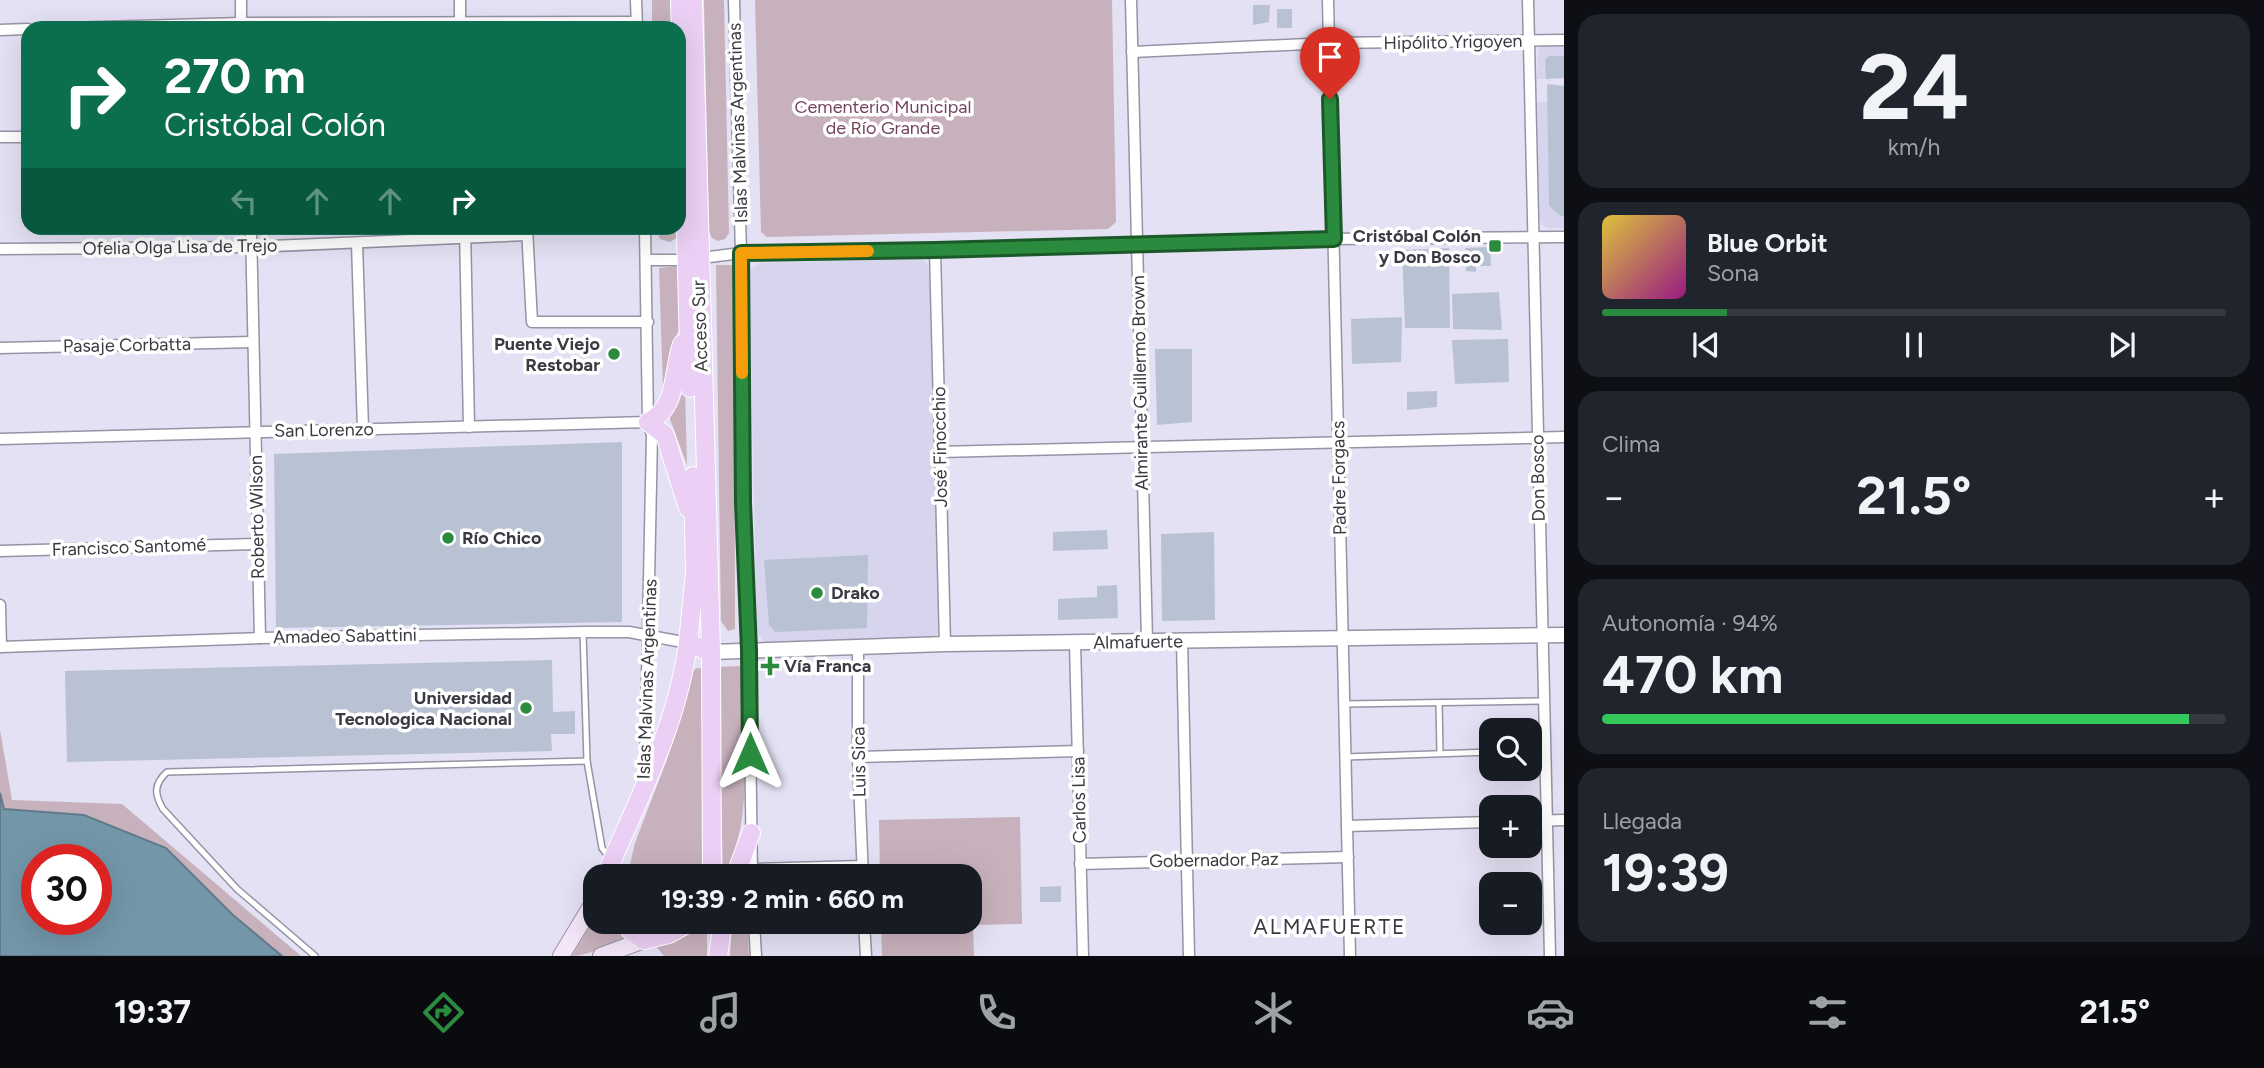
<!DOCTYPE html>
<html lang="es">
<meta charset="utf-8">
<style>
:root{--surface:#171b24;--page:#20242c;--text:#f1f3f6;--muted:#9ea1a6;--line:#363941;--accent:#2a8a3d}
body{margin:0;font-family:Figtree,sans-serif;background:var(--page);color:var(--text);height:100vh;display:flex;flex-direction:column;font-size:26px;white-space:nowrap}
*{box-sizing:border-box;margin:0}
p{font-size:23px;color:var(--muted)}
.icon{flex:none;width:38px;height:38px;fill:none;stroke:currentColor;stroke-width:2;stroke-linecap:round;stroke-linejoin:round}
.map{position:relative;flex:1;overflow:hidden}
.sheet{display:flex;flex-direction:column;gap:14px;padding:14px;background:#0d0f14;width:700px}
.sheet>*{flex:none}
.banner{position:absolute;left:21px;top:21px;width:665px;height:214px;border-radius:21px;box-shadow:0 7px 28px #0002;background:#0b6e4f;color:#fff;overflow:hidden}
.buttons{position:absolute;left:1479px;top:718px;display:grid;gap:14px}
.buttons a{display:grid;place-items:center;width:63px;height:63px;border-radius:14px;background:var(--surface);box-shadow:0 7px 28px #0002;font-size:35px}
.speed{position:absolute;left:21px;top:844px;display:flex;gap:14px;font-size:35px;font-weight:700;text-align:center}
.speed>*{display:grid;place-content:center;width:91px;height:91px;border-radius:50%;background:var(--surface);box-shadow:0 7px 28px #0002;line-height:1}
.speed .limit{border:10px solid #d22;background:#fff;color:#111}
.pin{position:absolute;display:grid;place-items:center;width:60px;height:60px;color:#fff;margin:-72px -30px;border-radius:50% 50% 50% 0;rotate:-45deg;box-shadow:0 0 7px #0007}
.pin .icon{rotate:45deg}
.me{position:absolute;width:77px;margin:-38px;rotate:0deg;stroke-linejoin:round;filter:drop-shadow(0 0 5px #0008)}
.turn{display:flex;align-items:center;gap:24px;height:147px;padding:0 28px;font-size:32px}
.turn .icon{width:91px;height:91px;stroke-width:2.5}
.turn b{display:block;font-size:49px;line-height:60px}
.lanes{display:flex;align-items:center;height:66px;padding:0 28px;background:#0003;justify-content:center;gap:35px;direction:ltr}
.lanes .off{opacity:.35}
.big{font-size:52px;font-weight:700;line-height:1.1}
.sheet .tile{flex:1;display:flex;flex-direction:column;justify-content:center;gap:10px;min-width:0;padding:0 24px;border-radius:21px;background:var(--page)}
.sheet .dial{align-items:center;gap:0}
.dial b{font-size:91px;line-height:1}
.song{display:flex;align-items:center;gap:21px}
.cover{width:84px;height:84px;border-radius:10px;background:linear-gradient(135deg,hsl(50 70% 55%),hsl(310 70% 35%))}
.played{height:7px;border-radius:4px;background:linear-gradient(90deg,var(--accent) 20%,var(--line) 20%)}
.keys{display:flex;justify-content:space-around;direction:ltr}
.heat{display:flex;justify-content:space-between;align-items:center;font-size:38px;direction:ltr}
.charge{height:10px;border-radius:5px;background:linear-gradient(90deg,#34c759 94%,var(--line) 0)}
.trip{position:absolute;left:583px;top:864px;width:399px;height:70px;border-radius:21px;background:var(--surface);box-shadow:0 7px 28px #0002;font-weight:700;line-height:70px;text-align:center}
.tab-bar{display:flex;height:112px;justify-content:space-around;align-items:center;background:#090b0e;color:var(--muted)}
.tab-bar .icon{width:49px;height:49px}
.tab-bar .current{color:var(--accent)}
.tab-bar b{font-size:32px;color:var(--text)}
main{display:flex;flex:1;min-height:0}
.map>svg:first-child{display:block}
.built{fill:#d7d4ed}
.green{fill:#c7b1bc;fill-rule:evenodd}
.water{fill:#7396a9;stroke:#627a8a;stroke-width:2;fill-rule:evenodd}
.building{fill:#b9c2d2}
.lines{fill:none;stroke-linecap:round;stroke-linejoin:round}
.service-casing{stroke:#9594a4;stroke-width:8}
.minor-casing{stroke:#9594a4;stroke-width:13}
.tertiary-casing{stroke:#9594a4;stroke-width:17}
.secondary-casing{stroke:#9594a4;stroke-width:18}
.primary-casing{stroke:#fff;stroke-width:20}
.service{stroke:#fff;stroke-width:5}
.minor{stroke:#fff;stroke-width:10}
.tertiary{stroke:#fff;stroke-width:14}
.secondary{stroke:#f5e7f9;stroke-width:16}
.primary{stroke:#ebcff4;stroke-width:18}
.route-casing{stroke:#1b5a28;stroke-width:18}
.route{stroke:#2a8a3d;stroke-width:12}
.slow{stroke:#f59e0b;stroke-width:12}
.poi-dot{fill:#2a8a3d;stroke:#fff;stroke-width:2.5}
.labels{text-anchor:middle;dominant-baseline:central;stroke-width:7;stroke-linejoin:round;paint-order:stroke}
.street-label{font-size:18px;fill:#3a3a41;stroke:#fff}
.park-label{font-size:18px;fill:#75445f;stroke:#fff}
.poi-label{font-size:18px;font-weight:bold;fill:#3a3a41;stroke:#fff;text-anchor:end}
.quarter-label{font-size:21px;letter-spacing:2px;fill:#3a3a41;stroke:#fff}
</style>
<main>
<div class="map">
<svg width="1564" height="956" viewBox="0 0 1564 956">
<rect width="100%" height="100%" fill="#e3e1f3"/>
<g class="built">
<polygon points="1564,45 1564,78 1537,79 1538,50 1543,46"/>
<polygon points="1564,101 1564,228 1548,228 1542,225 1540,219 1537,102"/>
<polygon points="922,259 928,265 929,269 940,631 930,639 765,642 757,632 749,271 759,263"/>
</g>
<g class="green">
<polygon points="652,0 675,0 676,28 652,28"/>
<polygon points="704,0 724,0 729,233 725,239 718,241 712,238 709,232"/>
<polygon points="755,0 1112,0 1116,222 1108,229 767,237 761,232"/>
<polygon points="656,228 679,228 680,232 677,238 670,242 660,239"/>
<polygon points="716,265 734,265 735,629 728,631 721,621"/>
<polygon points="677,266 681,325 671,347 663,387 659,268"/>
<polygon points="685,388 687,465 669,416"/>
<path d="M 739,666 L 743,673 C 743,734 755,825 723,877 L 718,667 Z"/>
<polygon points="697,668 704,669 706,673 703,877 627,877 635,843 666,762 691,672"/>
<path d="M 0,730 L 12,800 L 122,804 L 301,956 L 0,956 ZM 37,859 L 96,859 L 96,919 L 37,919 Z"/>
<polygon points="1020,817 1022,924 973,925 974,956 882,956 881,922 970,922 970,877 880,877 879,820"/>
<path d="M 595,917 L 595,922 L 615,922 L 627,941 C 609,944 588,956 572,956 Z"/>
<polygon points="732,922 747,922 749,956 730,956"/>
<polygon points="707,926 707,956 664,956 655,945 670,943"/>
</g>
<path class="water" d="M 0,793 L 4,809 L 84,815 L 166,848 L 233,915 L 282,956 L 0,956 ZM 37,859 L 96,859 L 96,919 L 37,919 Z"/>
<g class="building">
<polygon points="1253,5 1270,5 1269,22 1253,25"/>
<rect x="1277" y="9" width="15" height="19"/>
<polygon points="1549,56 1564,56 1564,78 1546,79 1545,60"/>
<polygon points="1547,84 1564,86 1564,216 1561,216 1549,206"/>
<polygon points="1490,247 1491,266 1476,266 1476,272 1466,271 1465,248"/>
<polygon points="1449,248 1450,328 1405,328 1402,250"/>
<polygon points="1499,292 1502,330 1453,329 1452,294"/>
<polygon points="1402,317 1401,362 1352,364 1351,319"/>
<polygon points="1508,339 1509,382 1455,384 1452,340"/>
<polygon points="1155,349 1192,349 1192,422 1157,425"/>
<polygon points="1437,391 1437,407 1407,410 1407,392"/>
<polygon points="622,442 622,622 276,628 274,454"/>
<polygon points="1107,530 1108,549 1053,551 1053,532"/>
<polygon points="1214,532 1215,620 1162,621 1161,534"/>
<polygon points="868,555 867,628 775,632 769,625 764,560"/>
<polygon points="1117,585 1118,618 1058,620 1058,599 1097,597 1097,586"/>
<polygon points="552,660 553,712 575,711 575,734 551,734 552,751 67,762 65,671"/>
<polygon points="1061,886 1061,902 1040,902 1040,887"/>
</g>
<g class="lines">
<g class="service-casing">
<g id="service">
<polyline points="583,632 587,761 602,848 608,856"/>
<polyline points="1439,703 1440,753"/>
<polyline points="1344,704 1543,701"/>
<polyline points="1530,750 1545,750"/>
<polyline points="1345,757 1491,752"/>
<path d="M 315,956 L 237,889 L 163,809 C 154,794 154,784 167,772 L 587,761"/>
</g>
</g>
<g class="minor-casing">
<g id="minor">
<polyline points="241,0 241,28"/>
<polyline points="460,0 460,28"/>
<polyline points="636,0 637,28"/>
<polyline points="734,0 741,253 743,503 749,650 752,877"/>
<polyline points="1131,0 1147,641"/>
<polyline points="1328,0 1350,956"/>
<polyline points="1528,0 1550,956"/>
<polyline points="67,28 241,23 636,22"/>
<polyline points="0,30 28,29"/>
<polyline points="1132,52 1329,43 1564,40"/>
<polyline points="0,137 28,137"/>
<polyline points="251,228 260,638"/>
<polyline points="465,228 469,427"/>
<polyline points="527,228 532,322 648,322"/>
<polyline points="357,243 363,429"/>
<polyline points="0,249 251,247 527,235"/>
<polyline points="935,250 945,644"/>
<polyline points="646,260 686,260 741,253 935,250 1333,239 1564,237"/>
<polyline points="0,348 253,342"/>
<polyline points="0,439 648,422"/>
<polyline points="939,452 1564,437"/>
<polyline points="0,551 258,544"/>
<polyline points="0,605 1,647 260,638 583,632 629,632 688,643"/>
<polyline points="1182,641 1189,956"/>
<polyline points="1075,643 1083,956"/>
<polyline points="858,647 858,757 863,877"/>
<polyline points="858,757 1078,751"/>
<polyline points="645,774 652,435 648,422 645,228"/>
<polyline points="1530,821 1564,820"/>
<polyline points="1347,826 1491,822"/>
<polyline points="1080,864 1348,857"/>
<polyline points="751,869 862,866"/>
<polyline points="754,922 756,956"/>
<polyline points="864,922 866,956"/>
</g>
</g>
<g class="tertiary-casing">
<polyline id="tertiary" points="711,652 945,644 1564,635"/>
</g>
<g class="secondary-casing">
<g id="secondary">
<polyline points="561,956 595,900"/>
<polyline points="601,956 644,940"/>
</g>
</g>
<g class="primary-casing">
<g id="primary">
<polyline points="680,0 690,388"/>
<polyline points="693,0 711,652"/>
<polyline points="648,422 665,435 688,508"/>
<path d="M 648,422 C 679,407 672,372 682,344"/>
<polyline points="688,643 695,573 693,476"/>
<path d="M 611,877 L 610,865 C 641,794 678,722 688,643 L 711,652 L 712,877"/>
<polyline points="735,877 751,833"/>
<polyline points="625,922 630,930 644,940 669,934 690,922"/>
<polyline points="718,956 723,922"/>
</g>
</g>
<use href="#service" class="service"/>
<use href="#minor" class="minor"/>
<use href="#tertiary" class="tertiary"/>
<use href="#secondary" class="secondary"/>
<use href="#primary" class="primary"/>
</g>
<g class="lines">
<g class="route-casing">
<polyline id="route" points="750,754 749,650 743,503 741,253 935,250 1334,239 1330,99"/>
</g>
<use href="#route" class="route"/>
<polyline class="slow" points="742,373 741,253 868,251"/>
</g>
<g class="poi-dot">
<rect x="1488" y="239" width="14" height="14" rx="3.5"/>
<circle cx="614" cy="354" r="7"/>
<circle cx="448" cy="538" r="7"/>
<circle cx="817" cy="593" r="7"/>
<path d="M766.5 655.5h7v7h7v7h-7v7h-7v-7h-7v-7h7z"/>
<circle cx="526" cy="708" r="7"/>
</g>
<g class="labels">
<g class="street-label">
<text transform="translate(1453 42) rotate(-1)">Hipólito Yrigoyen</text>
<text transform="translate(738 123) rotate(-92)">Islas Malvinas Argentinas</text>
<text transform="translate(180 247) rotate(-1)">Ofelia Olga Lisa de Trejo</text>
<text transform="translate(700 326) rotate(-92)">Acceso Sur</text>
<text transform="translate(127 345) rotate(-1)">Pasaje Corbatta</text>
<text transform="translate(1140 383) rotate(-91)">Almirante Guillermo Brown</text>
<text transform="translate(324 430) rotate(-1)">San Lorenzo</text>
<text transform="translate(940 447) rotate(-91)">José Finocchio</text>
<text transform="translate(1339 478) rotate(-91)">Padre Forgacs</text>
<text transform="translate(1538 478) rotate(-91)">Don Bosco</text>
<text transform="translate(257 517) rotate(-91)">Roberto Wilson</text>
<text transform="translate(129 547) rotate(-2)">Francisco Santomé</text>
<text transform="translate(345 636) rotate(-1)">Amadeo Sabattini</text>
<text transform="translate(1138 642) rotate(-1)">Almafuerte</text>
<text transform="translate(647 679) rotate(-88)">Islas Malvinas Argentinas</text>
<text transform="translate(859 762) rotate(-91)">Luis Sica</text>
<text transform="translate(1079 800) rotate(-91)">Carlos Lisa</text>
<text transform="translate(1214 860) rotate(-1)">Gobernador Paz</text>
</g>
<g class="park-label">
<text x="883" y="107">Cementerio Municipal<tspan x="883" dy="21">de Río Grande</tspan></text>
</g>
<g class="poi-label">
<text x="1481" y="236">Cristóbal Colón<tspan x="1481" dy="21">y Don Bosco</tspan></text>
<text x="600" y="344">Puente Viejo<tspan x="600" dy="21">Restobar</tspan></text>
<text x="462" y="538" text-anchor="start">Río Chico</text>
<text x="831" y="593" text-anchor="start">Drako</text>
<text x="784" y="666" text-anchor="start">Vía Franca</text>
<text x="512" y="698">Universidad<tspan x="512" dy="21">Tecnologica Nacional</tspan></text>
</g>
<g class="quarter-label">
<text x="1330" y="926">ALMAFUERTE</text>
</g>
</g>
</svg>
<div class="buttons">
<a><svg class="icon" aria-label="search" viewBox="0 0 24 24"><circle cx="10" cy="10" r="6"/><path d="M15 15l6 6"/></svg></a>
<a>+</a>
<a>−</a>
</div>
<div class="speed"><div class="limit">30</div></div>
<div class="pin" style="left:1330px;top:99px;background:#d93025"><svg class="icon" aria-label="arrive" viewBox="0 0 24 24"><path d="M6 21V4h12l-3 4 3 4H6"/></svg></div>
<svg class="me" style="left:750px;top:754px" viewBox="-20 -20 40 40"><path d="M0-17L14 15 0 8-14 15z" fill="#2a8a3d" stroke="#fff" stroke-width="4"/></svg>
<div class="trip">19:39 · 2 min · 660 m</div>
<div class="banner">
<div class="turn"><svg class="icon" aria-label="right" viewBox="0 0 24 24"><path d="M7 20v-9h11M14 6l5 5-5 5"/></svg><div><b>270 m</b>Cristóbal Colón</div></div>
<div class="lanes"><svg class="icon off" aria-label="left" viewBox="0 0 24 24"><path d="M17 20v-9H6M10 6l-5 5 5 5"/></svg><svg class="icon off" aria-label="ahead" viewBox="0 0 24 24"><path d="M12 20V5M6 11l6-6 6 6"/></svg><svg class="icon off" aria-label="ahead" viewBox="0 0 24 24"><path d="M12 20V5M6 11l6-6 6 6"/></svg><svg class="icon" aria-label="right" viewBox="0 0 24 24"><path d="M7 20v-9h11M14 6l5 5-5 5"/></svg></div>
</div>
</div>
<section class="sheet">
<div class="tile dial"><b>24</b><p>km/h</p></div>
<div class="tile">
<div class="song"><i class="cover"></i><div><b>Blue Orbit</b><p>Sona</p></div></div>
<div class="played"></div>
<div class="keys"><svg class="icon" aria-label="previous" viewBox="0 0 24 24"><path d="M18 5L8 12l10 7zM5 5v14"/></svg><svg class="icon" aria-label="pause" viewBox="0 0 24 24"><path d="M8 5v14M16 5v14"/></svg><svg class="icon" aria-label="next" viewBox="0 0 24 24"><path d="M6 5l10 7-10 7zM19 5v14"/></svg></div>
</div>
<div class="tile"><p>Clima</p>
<div class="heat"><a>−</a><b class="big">21.5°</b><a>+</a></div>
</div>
<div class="tile"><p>Autonomía · 94%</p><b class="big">470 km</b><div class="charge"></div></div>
<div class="tile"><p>Llegada</p><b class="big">19:39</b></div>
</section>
</main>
<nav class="tab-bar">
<b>19:37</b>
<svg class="icon current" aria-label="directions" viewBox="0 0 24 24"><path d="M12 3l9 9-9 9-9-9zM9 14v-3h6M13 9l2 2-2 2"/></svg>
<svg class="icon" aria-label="music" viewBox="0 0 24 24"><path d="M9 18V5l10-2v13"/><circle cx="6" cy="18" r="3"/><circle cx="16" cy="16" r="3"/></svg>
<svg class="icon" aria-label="phone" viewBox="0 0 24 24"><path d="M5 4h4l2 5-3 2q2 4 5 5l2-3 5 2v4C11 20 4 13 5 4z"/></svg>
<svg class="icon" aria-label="climate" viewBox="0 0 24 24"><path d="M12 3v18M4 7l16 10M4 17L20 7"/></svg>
<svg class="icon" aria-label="car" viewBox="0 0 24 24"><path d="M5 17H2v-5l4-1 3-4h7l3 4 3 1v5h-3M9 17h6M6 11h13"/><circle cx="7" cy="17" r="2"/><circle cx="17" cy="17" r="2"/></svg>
<svg class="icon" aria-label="filters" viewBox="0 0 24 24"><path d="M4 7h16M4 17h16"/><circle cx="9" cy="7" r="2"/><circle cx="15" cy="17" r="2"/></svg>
<b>21.5°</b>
</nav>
